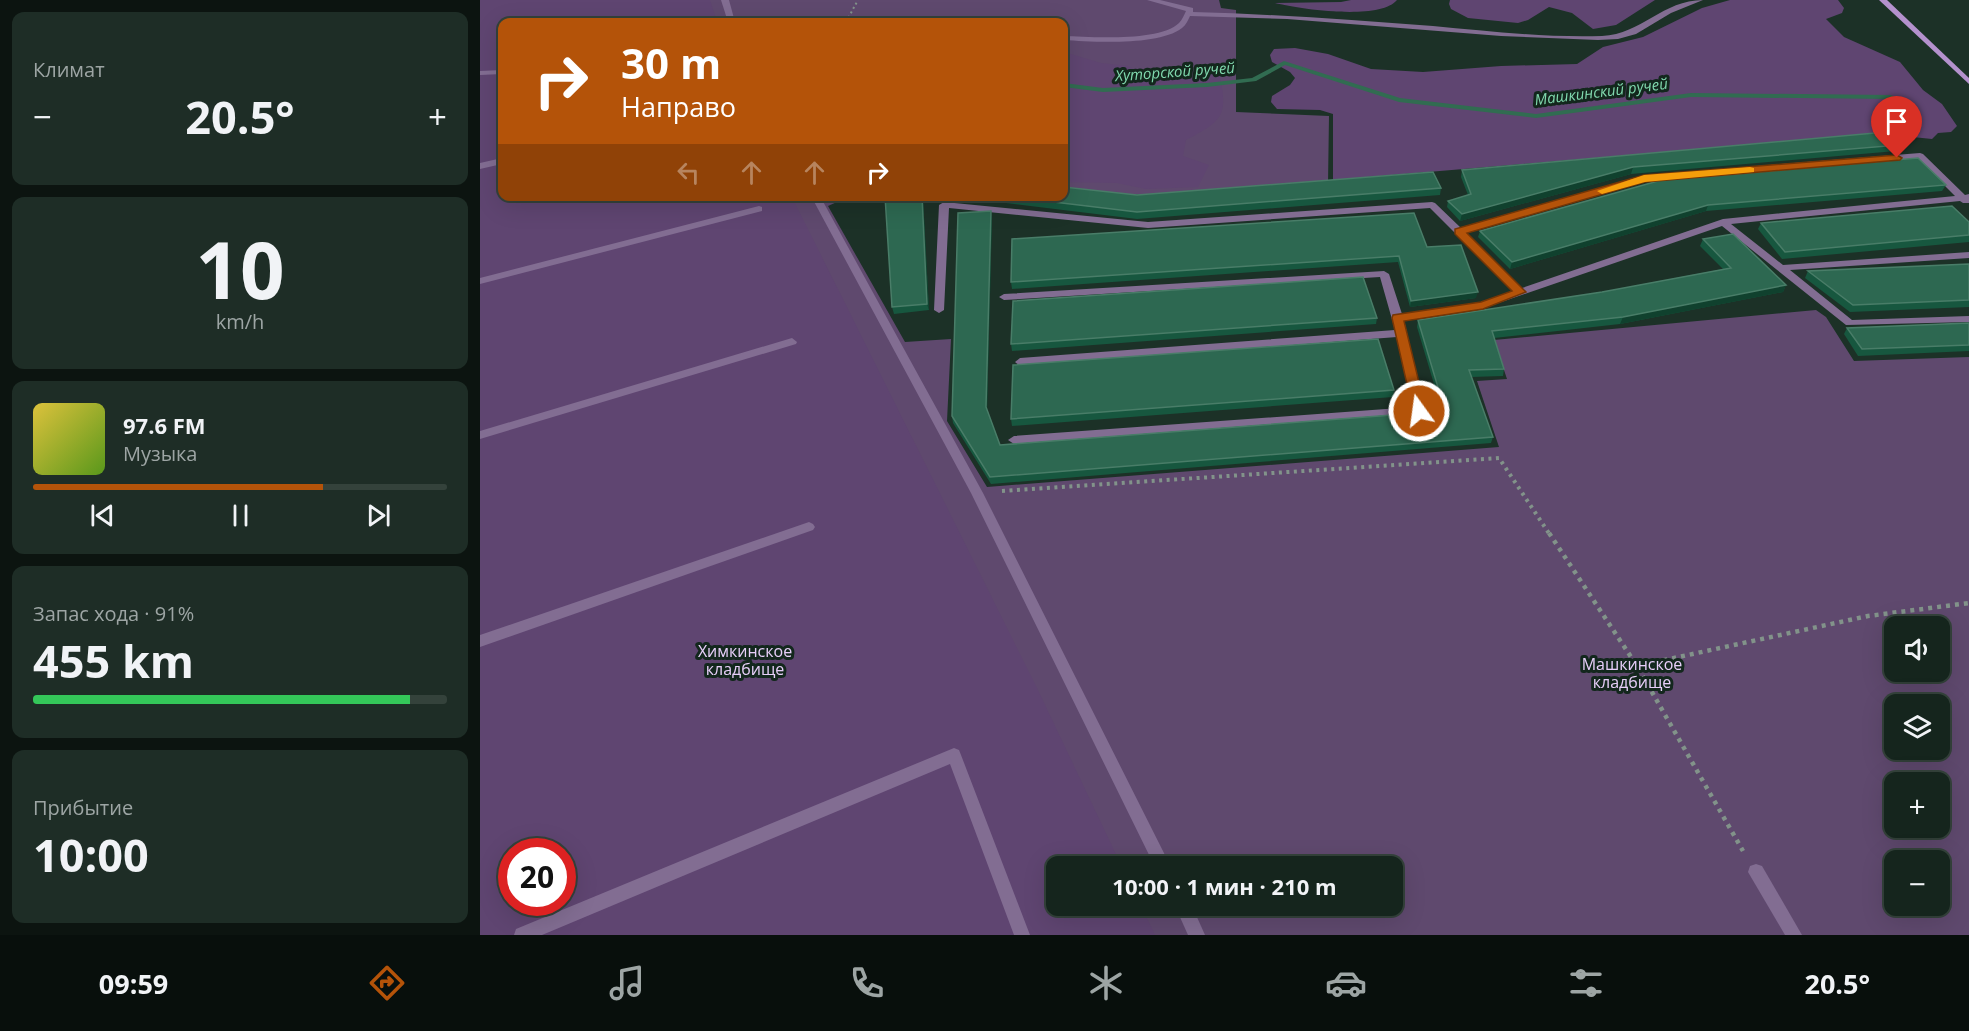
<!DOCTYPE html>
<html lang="ru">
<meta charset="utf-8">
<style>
:root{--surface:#15251d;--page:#1e2d26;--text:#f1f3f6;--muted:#9da5a4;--line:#34423b;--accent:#b45309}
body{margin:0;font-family:"Open Sans",sans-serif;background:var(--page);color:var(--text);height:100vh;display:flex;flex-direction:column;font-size:22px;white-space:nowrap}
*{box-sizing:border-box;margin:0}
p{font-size:20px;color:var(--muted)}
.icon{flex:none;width:33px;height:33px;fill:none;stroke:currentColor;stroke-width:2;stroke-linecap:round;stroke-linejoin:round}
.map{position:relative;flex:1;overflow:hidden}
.sheet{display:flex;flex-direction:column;gap:12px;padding:12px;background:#0c1410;width:480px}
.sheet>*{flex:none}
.guide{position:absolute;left:18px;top:18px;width:570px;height:183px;border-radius:12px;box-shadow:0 6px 24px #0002,0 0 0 2px var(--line);background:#b45309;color:#fff;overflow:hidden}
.controls{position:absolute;left:1404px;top:616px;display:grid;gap:12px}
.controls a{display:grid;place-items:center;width:66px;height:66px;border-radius:12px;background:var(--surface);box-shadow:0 6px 24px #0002,0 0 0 2px var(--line);font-size:30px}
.speed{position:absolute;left:18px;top:838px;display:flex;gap:12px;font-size:30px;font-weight:700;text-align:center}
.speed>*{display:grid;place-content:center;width:78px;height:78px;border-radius:50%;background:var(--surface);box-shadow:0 6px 24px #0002,0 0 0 2px var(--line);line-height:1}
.speed .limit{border:9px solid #d22;background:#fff;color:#111}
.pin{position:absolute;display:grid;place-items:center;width:51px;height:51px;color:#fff;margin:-62px -26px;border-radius:50% 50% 50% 0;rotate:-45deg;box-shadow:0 0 6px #0007}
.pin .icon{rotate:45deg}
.me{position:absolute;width:66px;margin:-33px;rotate:346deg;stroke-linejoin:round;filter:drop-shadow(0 0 4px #0008)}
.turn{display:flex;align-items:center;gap:21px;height:126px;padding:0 24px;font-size:27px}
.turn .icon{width:78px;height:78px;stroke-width:2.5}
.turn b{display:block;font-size:42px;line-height:51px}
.lanes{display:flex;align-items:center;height:57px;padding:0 24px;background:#0003;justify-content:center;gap:30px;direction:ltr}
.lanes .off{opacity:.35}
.big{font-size:45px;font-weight:700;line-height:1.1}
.sheet .tile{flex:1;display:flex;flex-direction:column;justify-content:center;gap:9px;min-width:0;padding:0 21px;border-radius:12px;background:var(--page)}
.sheet .dial{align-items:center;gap:0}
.dial b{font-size:78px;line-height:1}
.song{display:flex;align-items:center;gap:18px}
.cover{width:72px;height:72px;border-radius:9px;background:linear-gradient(135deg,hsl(50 70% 55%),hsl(90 70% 35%))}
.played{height:6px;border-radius:3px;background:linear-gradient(90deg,var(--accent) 70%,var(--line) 70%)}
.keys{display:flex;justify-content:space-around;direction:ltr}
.heat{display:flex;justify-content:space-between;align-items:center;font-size:33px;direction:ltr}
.charge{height:9px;border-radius:4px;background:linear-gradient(90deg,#34c759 91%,var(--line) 0)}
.trip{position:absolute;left:566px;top:856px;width:357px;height:60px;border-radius:12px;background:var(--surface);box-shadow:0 6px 24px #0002,0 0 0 2px var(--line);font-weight:700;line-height:60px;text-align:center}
.menu{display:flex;height:96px;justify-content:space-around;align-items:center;background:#080f0c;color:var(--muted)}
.menu .icon{width:42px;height:42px}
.menu .selected{color:var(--accent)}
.menu b{font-size:27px;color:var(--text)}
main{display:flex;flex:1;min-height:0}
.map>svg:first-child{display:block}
.green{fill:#5f496e;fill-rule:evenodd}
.forest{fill:#5f4571;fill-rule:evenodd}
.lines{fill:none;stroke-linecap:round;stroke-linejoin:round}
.stream{fill:#316c51;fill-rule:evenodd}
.path-far2{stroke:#82938a;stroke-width:2;stroke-dasharray:2 3;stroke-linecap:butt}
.path-far1{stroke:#82938a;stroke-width:4;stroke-dasharray:3 4.5;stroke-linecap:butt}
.path{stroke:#82938a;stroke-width:4.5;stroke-dasharray:4 5;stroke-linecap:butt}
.lane{fill:#826d92;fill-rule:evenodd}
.secondary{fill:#b491cd;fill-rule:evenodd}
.wall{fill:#17573f}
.shaded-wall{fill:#10412e}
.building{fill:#2d6851;stroke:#497d68;stroke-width:1.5}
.route{fill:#b45309;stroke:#753606;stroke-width:1.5}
.slow{fill:#f59e0b}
.labels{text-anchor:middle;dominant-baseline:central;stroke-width:6;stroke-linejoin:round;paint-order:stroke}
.far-water-label{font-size:15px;font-style:italic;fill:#80d9ae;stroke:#13271d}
.park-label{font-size:16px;fill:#e8cffa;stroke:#13271d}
</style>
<main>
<section class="sheet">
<div class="tile"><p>Климат</p>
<div class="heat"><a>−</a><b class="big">20.5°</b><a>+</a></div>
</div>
<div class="tile dial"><b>10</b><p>km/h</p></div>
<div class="tile">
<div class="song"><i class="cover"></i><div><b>97.6 FM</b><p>Музыка</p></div></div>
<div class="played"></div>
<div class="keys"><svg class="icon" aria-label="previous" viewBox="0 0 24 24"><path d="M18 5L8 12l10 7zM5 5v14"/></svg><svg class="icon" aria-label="pause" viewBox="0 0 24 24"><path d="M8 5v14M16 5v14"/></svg><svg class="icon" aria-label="next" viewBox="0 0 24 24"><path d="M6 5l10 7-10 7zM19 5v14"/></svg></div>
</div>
<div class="tile"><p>Запас хода · 91%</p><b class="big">455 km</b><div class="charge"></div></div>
<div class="tile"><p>Прибытие</p><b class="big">10:00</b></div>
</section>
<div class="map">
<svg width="1489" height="935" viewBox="0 0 1489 935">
<rect width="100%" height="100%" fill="#1c3127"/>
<path class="green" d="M 0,0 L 739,0 L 741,8 L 756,10 L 756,112 L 849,116 L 848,184 L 651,198 L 584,189 L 584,22 L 22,22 L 22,196 L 368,197 L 348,206 L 425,342 L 471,339 L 467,421 L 507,487 L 1019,447 L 997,381 L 1027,379 L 1014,340 L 1336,310 L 1346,317 L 1374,361 L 1489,357 L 1489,935 L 0,935 ZM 1414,627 L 1460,627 L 1460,672 L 1414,672 ZM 1414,705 L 1460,705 L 1460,750 L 1414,750 ZM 1414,783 L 1460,783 L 1460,828 L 1414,828 ZM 32,852 L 82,852 L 82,903 L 32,903 ZM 1414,861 L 1460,861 L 1460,906 L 1414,906 ZM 576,867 L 912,867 L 912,906 L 576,906 Z"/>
<g class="forest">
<path d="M 0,0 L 230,0 L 237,22 L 22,22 L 22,196 L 312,197 L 557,688 L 642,867 L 576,867 L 576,906 L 661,906 L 675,935 L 0,935 ZM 32,852 L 82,852 L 82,903 L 32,903 Z"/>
<path d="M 871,0 L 917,0 C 900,21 819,9 795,3 L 861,2 Z"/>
<polygon points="970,0 1175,0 1136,25 1113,29 1092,13 1069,7 1048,20 1038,23 988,18 971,9 969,4"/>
<polygon points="1250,0 1358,0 1364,8 1362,13 1346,19 1364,37 1420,62 1443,90 1462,104 1477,126 1471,132 1458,133 1452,139 1403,134 853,180 853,114 840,110 797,109 791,102 792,96 810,85 815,78 810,72 792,62 790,55 794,49 815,48 848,54 891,69 943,72 1021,66 1097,64 1123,47 1163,37 1222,8"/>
<path d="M 584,52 L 621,63 L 648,66 L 666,76 L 692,80 L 739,71 C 748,115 745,120 706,140 L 703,156 L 729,165 L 718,187 L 666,189 L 637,183 L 584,182 Z"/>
</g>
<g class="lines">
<polygon class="stream" points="804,61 920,98 1056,114 1211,93 1411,95 1415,97 1411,99 1211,97 1056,118 919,102 805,65 776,81 727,87 623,92 584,87 584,83 623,88 727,83 772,78"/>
<polyline class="path-far2" points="366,22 378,0"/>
<polyline class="path-far1" points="522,491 1019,458 1070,535"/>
<g class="path">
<polyline points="1069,533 1157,666 1263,851"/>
<polyline points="1157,666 1388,616 1489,603"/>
</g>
<g class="lane">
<polygon points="241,0 249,0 255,22 248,22"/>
<path d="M 667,0 L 680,0 L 713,8 L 713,12 C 793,14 873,20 953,26 C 1007,31 1068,38 1122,36 C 1162,34 1183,0 1223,0 L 1191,13 L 1156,34 L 1138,39 L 1118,40 L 1021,36 L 807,19 L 710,16 C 708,20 706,25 702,28 C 679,46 613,42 584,40 L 584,36 C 610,37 680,42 699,23 C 702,20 704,15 706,11 Z"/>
<polygon points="22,70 22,74 0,75 0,71"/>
<path d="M 1440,153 L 1443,154 L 1485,195 L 1489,194 L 1489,203 L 1483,203 L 1480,201 L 1251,224 L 1303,265 L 1489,252 L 1489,258 L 1310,270 L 1372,320 L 1489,316 L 1489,322 L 1366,325 L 1242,226 L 1007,307 L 924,320 L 945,411 L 939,415 L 534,444 L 528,440 L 534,436 L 933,407 L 917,337 L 540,366 L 535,362 L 540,358 L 915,330 L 900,277 L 524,300 L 519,297 L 524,294 L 904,271 L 909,274 L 922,314 L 1001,302 L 1033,291 L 950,208 L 668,228 L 469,208 L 464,310 L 459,313 L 454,310 L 459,205 L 464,202 L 668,222 L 952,202 L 955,203 L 981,228 L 1164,175 ZM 1438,159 L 1475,196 L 1243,219 L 1042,288 L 986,233 L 1165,181 Z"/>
<polygon points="22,158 22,164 0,169 0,163"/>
<polygon points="331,196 340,196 503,493 691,867 675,867 491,493"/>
<polygon points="279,206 282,207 282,211 0,284 0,278"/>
<polygon points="312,338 317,342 316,344 0,439 0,431"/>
<polygon points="329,522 333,524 335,527 333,530 0,647 0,635"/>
<polygon points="474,748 479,750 481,755 550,935 534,935 470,764 62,935 34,935 36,929"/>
<polygon points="1276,864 1282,866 1322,935 1305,935 1268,872 1270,866"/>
<polygon points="695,906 712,906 725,935 708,935"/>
</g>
<polygon class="secondary" points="1399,0 1407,0 1489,78 1489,84"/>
</g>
<g class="wall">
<polygon points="1420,145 1416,151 1151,174 980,221 967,207 968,201 988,195 981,177 982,170"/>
<polygon points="1192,177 1466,185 1462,191 1226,211 1030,269 998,237 1000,231"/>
<polygon points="961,188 960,195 657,219 469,196 584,196"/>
<polygon points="443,198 449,310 414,314 412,307"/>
<polygon points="512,217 507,411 520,445 962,411 937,327 938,320 1122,292 1243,269 1220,246 1223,239 1306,285 1303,292 1140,324 1014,338 1024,369 1023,376 991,377 1013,437 1011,443 511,484 473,423 472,416"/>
<polygon points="1489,222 1489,242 1302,259 1278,229 1281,223"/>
<polygon points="947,247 996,298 930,307 918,262 532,289 531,282"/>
<polygon points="1489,264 1489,307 1370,312 1325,278 1328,271"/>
<polygon points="897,318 896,324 532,351 531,344"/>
<polygon points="1489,323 1489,351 1378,356 1364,334 1367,328"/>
<polygon points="914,390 913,397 532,426 531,419"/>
</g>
<g class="shaded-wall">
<polygon points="1153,167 1151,174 980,221 982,214"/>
<polygon points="442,196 456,196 443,198 449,310 447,304"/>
<polygon points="1228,205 1226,211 1030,269 1032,262"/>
<polygon points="511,211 512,217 507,414 506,407"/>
<polygon points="1306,285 1303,292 1140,324 1143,317"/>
<polygon points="998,292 996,298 930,307 931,301"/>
</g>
<g class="building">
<polygon points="1406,132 1420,145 1153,167 982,214 968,201 991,194 982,170"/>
<polygon points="1438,158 1466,185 1228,205 1032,262 1000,231 1192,177 1207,178"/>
<polygon points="953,172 961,188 657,212 523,196 584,196 584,187 657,195"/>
<polygon points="405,196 442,196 447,304 412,307"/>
<polygon points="1472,206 1489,222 1489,235 1305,252 1281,223"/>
<polygon points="511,211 506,407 520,445 965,411 938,320 1122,292 1251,268 1223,239 1253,234 1306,285 1143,317 1012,331 1024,369 989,370 1013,437 510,477 472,416 478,213"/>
<polygon points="934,213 947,247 981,245 998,292 931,301 919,256 531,282 532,239"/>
<polygon points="1489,264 1489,300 1373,305 1328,271"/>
<polygon points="883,277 897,318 531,344 533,301"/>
<polygon points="1489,323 1489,345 1382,349 1367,328"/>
<polygon points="898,339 914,390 531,419 533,365"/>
</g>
<polygon class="route" points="1417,155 1422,158 1420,160 1165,182 987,233 1046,292 1003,309 924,321 946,411 939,416 933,411 912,318 913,315 1001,302 1032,291 975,234 975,229 1164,175"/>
<polygon class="slow" points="1270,167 1274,168 1274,172 1165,182 1122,194 1117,191 1164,175"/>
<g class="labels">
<g class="far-water-label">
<text transform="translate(695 71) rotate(-4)">Хуторской ручей</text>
<text transform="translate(1121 91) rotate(-7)">Машкинский ручей</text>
</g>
<g class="park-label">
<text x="265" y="651">Химкинское<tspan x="265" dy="18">кладбище</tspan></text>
<text x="1152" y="664">Машкинское<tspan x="1152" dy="18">кладбище</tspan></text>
</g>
</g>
</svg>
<div class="controls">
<a><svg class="icon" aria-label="sound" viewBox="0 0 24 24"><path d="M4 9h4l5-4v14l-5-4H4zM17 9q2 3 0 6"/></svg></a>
<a><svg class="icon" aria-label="layers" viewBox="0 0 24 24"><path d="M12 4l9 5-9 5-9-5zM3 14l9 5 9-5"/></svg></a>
<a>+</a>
<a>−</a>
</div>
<div class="speed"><div class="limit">20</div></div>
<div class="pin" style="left:1417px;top:158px;background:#d93025"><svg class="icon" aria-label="arrive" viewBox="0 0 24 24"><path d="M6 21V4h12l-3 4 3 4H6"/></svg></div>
<svg class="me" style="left:939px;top:411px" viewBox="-20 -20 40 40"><circle r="17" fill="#b45309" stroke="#fff" stroke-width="3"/><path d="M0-11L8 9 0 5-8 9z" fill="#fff"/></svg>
<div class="trip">10:00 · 1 мин · 210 m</div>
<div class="guide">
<div class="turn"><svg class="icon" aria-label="right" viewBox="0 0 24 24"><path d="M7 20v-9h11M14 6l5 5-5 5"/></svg><div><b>30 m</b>Направо</div></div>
<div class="lanes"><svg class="icon off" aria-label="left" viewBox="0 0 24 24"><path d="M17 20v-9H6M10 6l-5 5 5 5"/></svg><svg class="icon off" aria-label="ahead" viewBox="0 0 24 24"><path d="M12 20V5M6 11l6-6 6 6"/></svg><svg class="icon off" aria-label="ahead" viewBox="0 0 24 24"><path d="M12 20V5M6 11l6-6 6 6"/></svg><svg class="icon" aria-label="right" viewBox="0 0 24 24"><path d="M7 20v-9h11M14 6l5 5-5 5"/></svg></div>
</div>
</div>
</main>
<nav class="menu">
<b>09:59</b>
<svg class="icon selected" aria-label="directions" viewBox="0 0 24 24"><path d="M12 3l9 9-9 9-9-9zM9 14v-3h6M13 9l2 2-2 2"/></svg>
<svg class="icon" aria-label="music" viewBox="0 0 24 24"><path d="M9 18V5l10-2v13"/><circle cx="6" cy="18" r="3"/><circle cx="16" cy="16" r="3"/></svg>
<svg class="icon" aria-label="phone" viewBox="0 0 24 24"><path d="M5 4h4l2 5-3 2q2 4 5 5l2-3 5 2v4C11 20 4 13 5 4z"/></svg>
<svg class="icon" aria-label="climate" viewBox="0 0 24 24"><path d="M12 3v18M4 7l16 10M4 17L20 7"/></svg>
<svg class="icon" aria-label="car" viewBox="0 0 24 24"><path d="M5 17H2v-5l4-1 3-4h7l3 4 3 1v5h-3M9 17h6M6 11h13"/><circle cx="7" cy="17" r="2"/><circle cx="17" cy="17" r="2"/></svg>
<svg class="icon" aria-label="filters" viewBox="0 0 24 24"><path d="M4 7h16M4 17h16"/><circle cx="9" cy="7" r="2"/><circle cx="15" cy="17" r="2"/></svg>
<b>20.5°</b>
</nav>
